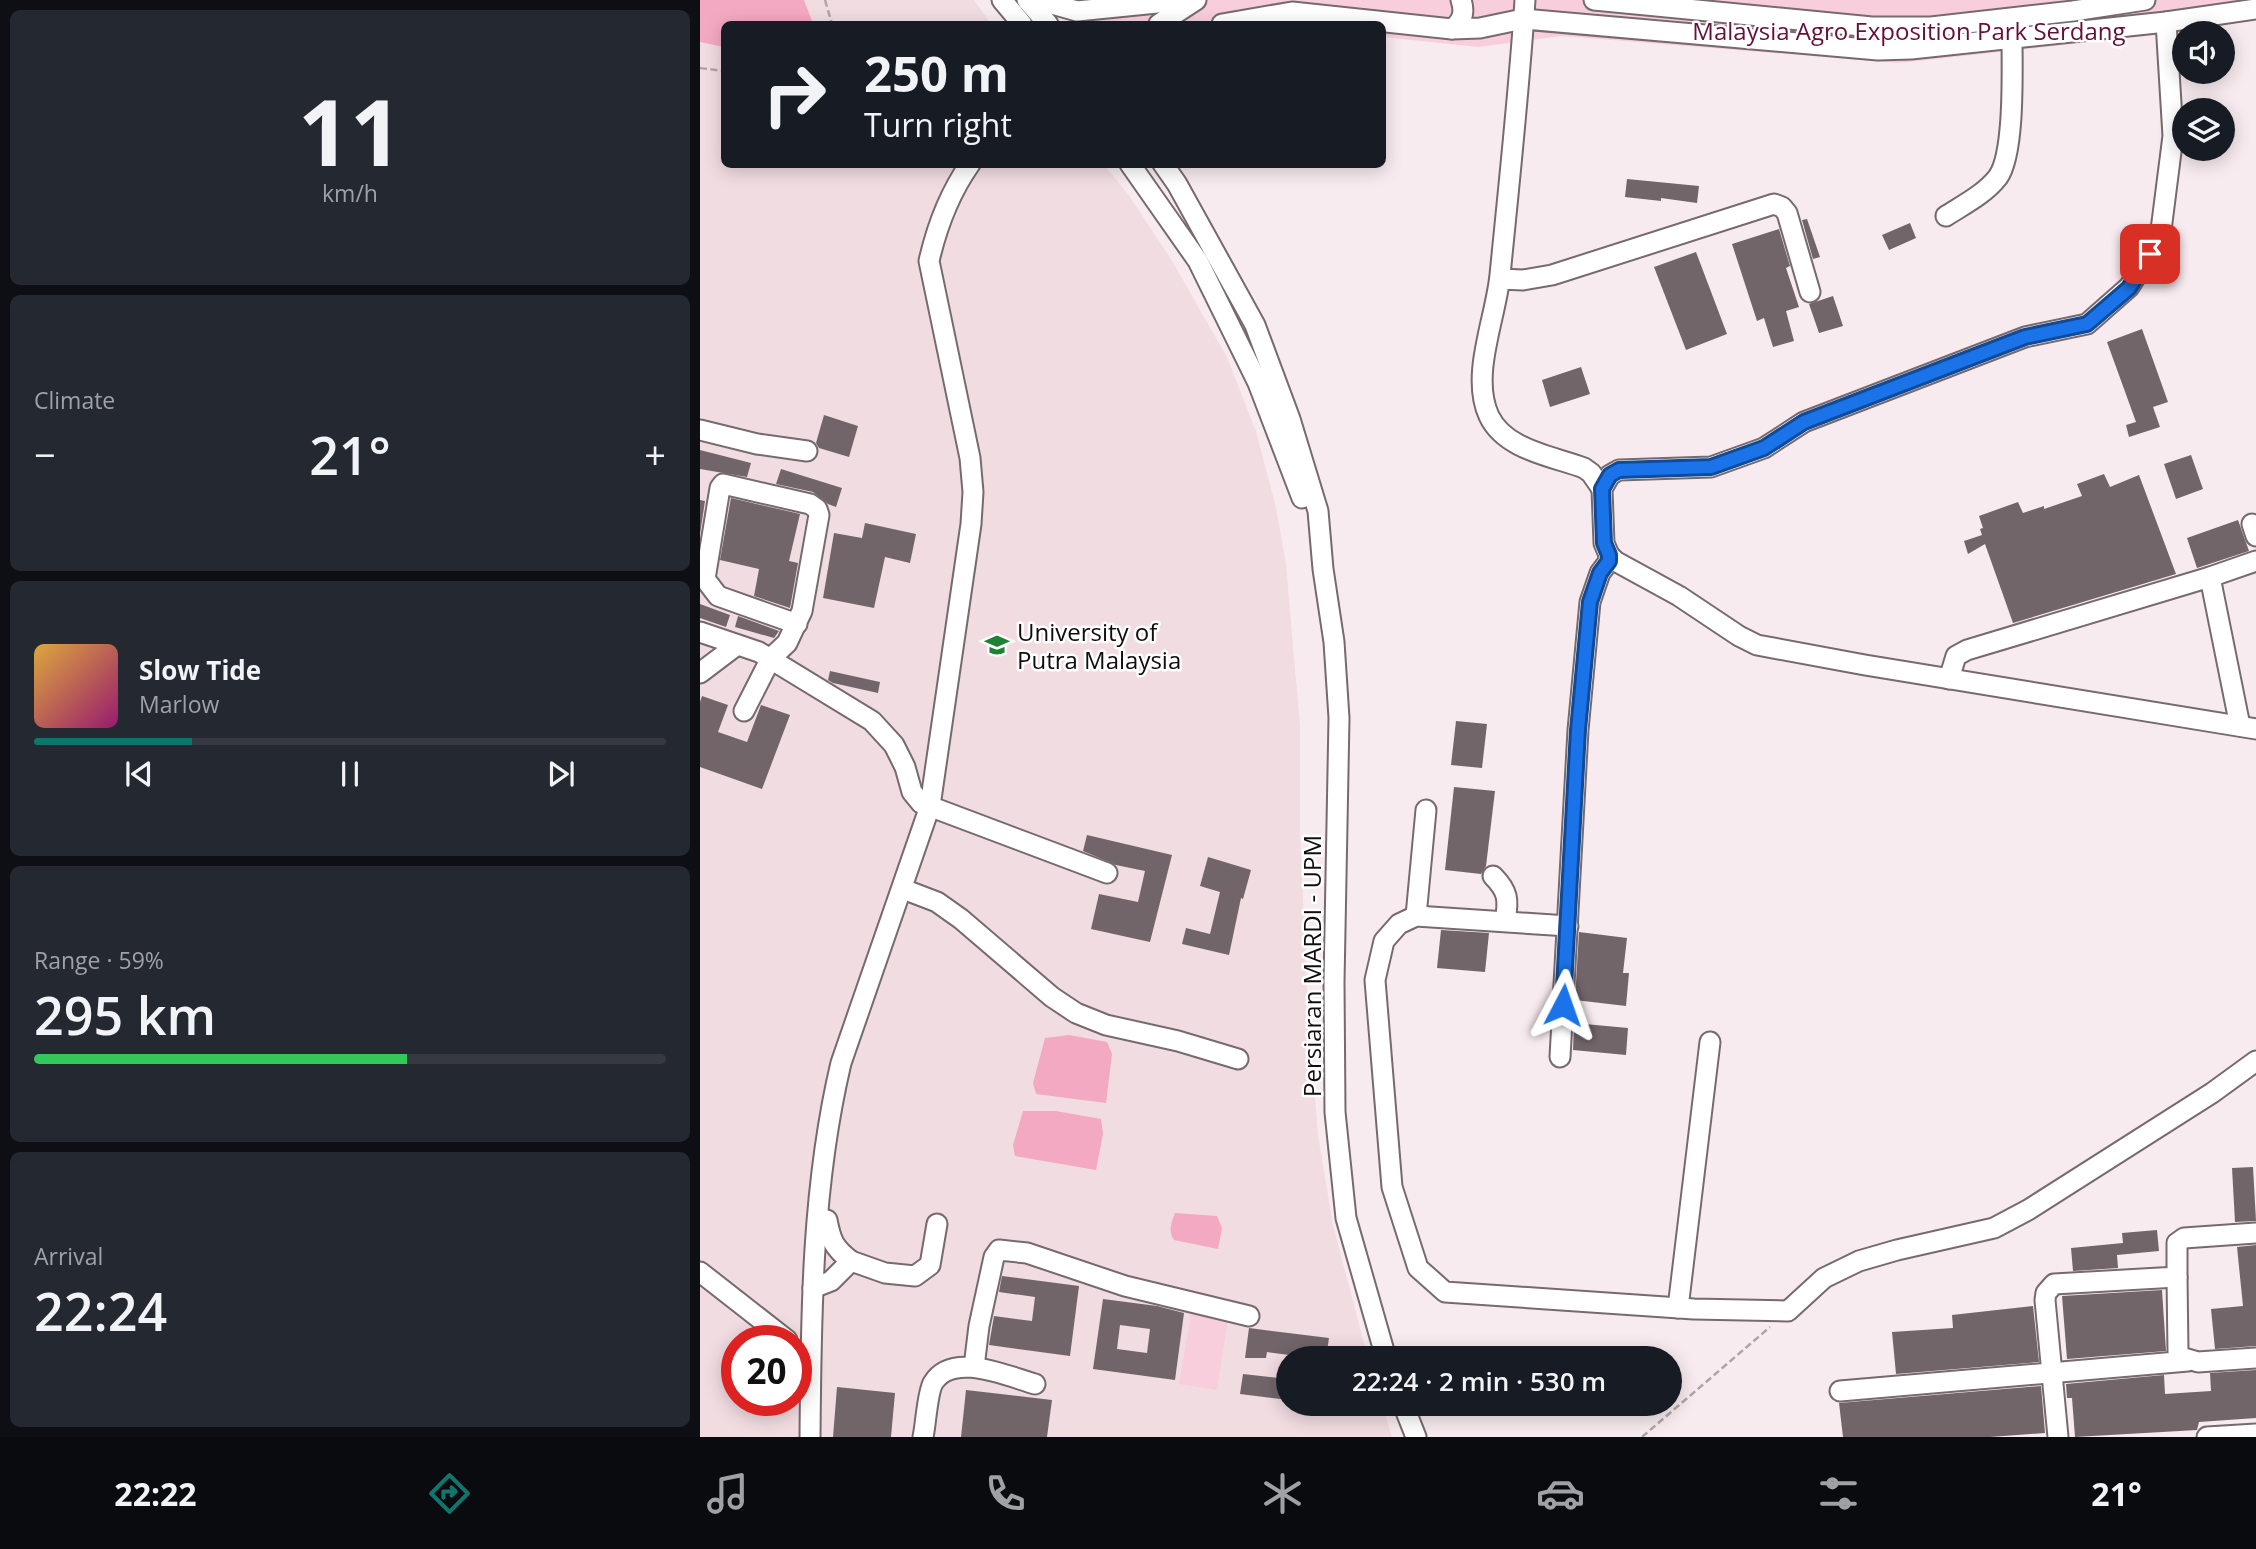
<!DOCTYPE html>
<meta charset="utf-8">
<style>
:root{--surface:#171b24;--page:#242831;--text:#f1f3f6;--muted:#9ea1a6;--line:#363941;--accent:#0f766e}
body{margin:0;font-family:"Open Sans",sans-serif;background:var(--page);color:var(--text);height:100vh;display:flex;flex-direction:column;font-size:26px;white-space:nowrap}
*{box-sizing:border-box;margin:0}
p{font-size:23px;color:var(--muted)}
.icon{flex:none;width:38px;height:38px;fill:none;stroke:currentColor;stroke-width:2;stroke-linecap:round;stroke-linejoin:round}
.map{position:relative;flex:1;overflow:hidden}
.panel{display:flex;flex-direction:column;gap:10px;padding:10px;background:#0d0f14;width:700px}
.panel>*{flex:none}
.guide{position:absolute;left:21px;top:21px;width:665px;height:147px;border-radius:10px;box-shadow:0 4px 18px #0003;background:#171b24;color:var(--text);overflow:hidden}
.buttons{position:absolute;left:1472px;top:21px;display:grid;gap:14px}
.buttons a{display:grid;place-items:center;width:63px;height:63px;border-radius:50%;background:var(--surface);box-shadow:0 4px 18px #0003;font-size:35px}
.speed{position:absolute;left:21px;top:1325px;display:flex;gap:14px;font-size:35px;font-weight:700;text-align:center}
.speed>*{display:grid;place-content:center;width:91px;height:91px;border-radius:50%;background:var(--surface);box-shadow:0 4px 18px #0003;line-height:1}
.speed .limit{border:10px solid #d22;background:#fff;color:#111}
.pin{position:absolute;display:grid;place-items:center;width:60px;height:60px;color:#fff;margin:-30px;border-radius:14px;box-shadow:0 4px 10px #0006}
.me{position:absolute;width:77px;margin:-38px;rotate:4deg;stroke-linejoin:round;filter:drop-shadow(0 0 5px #0008)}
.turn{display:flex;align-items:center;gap:24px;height:147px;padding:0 28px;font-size:32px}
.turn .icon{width:91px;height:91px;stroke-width:2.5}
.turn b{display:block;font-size:49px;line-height:60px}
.big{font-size:52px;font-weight:600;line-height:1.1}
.panel .tile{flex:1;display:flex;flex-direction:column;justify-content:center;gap:10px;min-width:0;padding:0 24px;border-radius:10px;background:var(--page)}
.panel .dial{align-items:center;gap:0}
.dial b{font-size:91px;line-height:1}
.song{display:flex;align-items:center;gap:21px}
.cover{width:84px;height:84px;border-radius:10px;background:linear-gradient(135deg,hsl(40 70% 55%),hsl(320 70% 35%))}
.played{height:7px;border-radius:4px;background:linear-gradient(90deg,var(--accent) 25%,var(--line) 25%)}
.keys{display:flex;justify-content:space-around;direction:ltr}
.heat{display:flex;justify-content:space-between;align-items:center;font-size:38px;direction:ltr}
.charge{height:10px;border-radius:5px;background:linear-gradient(90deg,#34c759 59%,var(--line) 0)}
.trip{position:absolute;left:576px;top:1346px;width:406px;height:70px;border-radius:35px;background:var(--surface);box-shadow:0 4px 18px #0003;font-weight:600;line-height:70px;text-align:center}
.tab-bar{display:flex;height:112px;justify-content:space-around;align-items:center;background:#090b0e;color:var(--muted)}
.tab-bar .icon{width:49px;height:49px}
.tab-bar .current{color:var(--accent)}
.tab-bar b{font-size:32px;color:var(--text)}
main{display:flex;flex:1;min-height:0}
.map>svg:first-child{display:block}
.built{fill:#f1dce2;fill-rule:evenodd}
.green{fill:#f9cedc}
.water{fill:#f3a9c2}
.building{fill:#716569;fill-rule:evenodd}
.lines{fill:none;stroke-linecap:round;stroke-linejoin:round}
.minor-casing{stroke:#766a6e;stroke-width:23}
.path{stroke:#afa5a8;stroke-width:2.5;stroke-dasharray:7 3.5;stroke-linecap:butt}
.minor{stroke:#fff;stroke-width:19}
.route-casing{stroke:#114b97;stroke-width:18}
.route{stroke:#1a73e8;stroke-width:12}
.labels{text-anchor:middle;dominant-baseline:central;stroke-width:5;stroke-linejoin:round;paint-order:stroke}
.park-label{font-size:24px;fill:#651039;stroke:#fff}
.poi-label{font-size:24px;fill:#110d0e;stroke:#fff;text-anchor:start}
.street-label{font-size:24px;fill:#110d0e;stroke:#fff}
</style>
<main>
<section class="panel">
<div class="tile dial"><b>11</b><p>km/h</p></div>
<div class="tile"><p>Climate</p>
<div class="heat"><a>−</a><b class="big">21°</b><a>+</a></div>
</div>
<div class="tile">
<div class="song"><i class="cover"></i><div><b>Slow Tide</b><p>Marlow</p></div></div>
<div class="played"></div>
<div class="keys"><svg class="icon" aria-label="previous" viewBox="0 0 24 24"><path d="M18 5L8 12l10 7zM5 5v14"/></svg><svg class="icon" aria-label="pause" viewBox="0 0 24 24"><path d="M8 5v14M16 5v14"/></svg><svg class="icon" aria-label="next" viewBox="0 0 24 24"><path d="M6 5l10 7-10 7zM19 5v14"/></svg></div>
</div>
<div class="tile"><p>Range · 59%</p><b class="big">295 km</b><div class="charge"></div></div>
<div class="tile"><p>Arrival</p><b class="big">22:24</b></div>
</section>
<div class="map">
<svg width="1556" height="1437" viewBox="0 0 1556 1437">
<rect width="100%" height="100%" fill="#f8ebef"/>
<path class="built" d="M 0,0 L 274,0 L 291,24 L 24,24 L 24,164 L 404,165 L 428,194 L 471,259 L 527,357 L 556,431 L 576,508 L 586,564 L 600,726 L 600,833 L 607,993 L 618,1135 L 633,1225 L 668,1358 L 588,1358 L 588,1404 L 682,1404 L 692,1437 L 0,1437 ZM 37,1340 L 96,1340 L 96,1400 L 37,1400 Z"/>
<g class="green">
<polygon points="353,0 1556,0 1556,19 1493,31 1199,63 862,36 778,47 683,37 682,24 386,24"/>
<polygon points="491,1314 528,1320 517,1390 479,1384"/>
</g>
<g class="water">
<polygon points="0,0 104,0 113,24 24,24 24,47 0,42"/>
<polygon points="369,1035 407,1042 412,1054 406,1103 336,1094 333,1083 345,1038"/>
<polygon points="323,1111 356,1111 401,1119 403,1134 396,1170 315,1156 313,1145"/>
<path d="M 475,1213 L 517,1216 L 522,1228 L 518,1249 L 474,1240 C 468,1231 471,1223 475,1213 Z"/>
</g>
<g class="building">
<polygon points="927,179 999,186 997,203 961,198 961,201 925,197"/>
<polygon points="1107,219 1120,257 1113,259 1102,220"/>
<polygon points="1210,223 1216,238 1189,250 1182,235"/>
<polygon points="1079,229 1090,266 1086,268 1099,307 1086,311 1094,341 1073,347 1064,318 1057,321 1032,244"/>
<polygon points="996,252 1027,334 986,350 954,267"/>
<polygon points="1133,296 1143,326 1119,333 1109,304"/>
<polygon points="1442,329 1468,402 1453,407 1460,427 1429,437 1426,425 1436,422 1407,342"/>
<polygon points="881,367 890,394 850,407 842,380"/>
<polygon points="124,415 158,426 149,457 119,448 116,443"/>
<polygon points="0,450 51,463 47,477 0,469"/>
<polygon points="1491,455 1503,489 1476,499 1464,464"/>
<polygon points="81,469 142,488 136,507 128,504 113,492 76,484"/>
<polygon points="1404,474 1410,487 1439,475 1476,574 1313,623 1285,544 1268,554 1264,541 1282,535 1280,529 1283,528 1279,516 1318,502 1323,513 1344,506 1344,509 1382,496 1377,484"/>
<polygon points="31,498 100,514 89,561 98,563 90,608 54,596 59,569 20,560"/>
<polygon points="0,500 5,501 0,534"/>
<polygon points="1538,520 1549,551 1497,568 1487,538"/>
<polygon points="165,523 216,534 210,563 185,557 174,608 123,598 134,533 162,538"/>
<polygon points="0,604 30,615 26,627 0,618"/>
<polygon points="38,616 79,631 74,638 35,627"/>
<polygon points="130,671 180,682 178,693 133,683 128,680"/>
<polygon points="2,696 28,705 18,732 47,742 61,705 90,715 62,789 0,767 0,702"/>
<polygon points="756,721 787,724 782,768 751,765"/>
<polygon points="754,787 795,791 786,866 781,874 745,870"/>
<polygon points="387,835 472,855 450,942 391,929 399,894 438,902 445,871 416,865 383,851"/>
<polygon points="508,857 551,870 543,899 541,898 529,955 482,944 486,928 510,934 520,892 500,886"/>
<polygon points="741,930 789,933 785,972 737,968"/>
<polygon points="879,932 927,938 923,973 929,973 926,1006 875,1000"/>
<polygon points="874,1023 928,1028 926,1055 873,1050"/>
<polygon points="1553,1167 1556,1221 1535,1222 1532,1168"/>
<polygon points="1457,1230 1459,1251 1417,1255 1418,1268 1373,1271 1371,1248 1423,1243 1422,1233"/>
<polygon points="1556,1245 1556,1346 1515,1349 1511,1309 1543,1306 1537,1247"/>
<polygon points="302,1276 379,1286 370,1356 289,1345 294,1316 332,1321 335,1297 299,1292"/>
<polygon points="1462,1290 1466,1351 1367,1359 1362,1296"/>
<path d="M 403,1299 L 457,1306 L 484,1313 L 475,1380 L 393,1369 ZM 420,1325 L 450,1329 L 447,1353 L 417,1349 Z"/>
<polygon points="1333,1306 1339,1362 1196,1374 1192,1332 1253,1328 1252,1315"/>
<polygon points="549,1328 629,1338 626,1358 597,1358 597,1356 567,1352 566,1358 545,1358"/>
<polygon points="1556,1370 1556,1418 1499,1422 1497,1430 1375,1437 1372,1398 1367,1398 1366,1384 1464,1375 1465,1394 1511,1391 1510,1373"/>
<polygon points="543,1374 588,1379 588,1400 540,1394"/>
<polygon points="1341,1386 1345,1433 1290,1437 1143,1437 1139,1403"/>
<polygon points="137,1387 195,1393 191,1437 133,1437"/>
<polygon points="266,1390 352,1400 347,1437 261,1437"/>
</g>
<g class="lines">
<g class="minor-casing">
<g id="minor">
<polyline points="302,0 322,24"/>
<polyline points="327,0 348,24"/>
<polyline points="338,0 377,11 487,0"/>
<path d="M 825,0 C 819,92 809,184 800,275 C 796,318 770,375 789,416 C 805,450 852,456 884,468 L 891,473 L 902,489"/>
<polyline points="894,0 1172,27 1231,27 1373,11 1445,0"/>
<polyline points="459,24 496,0"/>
<polyline points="522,24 592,12 752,29 780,28 823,19 1178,50 1211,49 1466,22 1556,9"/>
<path d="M 752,29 C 763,21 765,12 761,0"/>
<polyline points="430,164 498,261 558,383 602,498"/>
<polyline points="463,164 477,184 555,325 590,419 618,511 623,569 634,642 639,718 634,982 635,1112 646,1218 686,1358"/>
<path d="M 1246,216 C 1263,205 1285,194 1298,177 C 1315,153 1312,69 1312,37"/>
<polyline points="800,279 823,280 852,275 1074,204 1082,207 1087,213 1110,292"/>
<polyline points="0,430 57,444 107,451"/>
<polyline points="1552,524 1556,536"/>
<polyline points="909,555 915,561 979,596 1039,636 1057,645 1165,665 1556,729"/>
<polyline points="1510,577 1556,561"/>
<polyline points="0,632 59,652 172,721 194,745 205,767 212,792 221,803 407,873"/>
<polyline points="0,673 37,645"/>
<polyline points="1249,679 1256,656 1267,650 1510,577 1540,726"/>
<polyline points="44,711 71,658 87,643 102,611 119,515 117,509 110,504 23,484 20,488 5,579 18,596 97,624"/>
<path d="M 793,876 C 808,891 809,900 805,921"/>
<polyline points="203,889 237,902 261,919 352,997 376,1013 406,1025 478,1041 538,1059"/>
<polyline points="716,916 726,810"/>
<polyline points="868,926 716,916 699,924 684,941 675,980 692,1187 718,1268 745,1292 994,1309 1088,1311 1124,1278 1159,1261 1197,1250 1294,1228 1328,1210 1512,1093 1556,1061"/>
<polyline points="860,1057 878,730 890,602 900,573 909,561 909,555 904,543 902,489 910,475 919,470 1011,467 1064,448 1104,422 1325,337 1387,324 1429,287 1460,238 1473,136 1466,22"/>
<polyline points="151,1261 185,1273 215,1276 230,1265 237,1224"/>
<polyline points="0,1272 87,1340"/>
<polyline points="1477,1277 1478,1352 1481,1357 1498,1362 1556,1358"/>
<path d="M 113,1288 L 131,1281 L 151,1261 C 134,1248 131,1241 127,1220"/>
<polyline points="978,1308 1010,1042"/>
<polyline points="274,1367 279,1326 294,1257 299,1250 327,1253 425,1286 549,1316"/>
<polyline points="1140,1391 1488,1361"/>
<polyline points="703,1404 716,1437"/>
<path d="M 110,1437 C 111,1312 112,1185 141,1063 L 230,806 L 271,524 L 273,492 L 270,458 L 229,261 C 237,226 249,194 270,164"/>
<path d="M 223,1437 C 226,1424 227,1394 233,1383 C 252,1351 307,1376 335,1384"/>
<polyline points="1358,1437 1345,1300 1346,1293 1354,1284 1477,1277 1477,1243 1484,1238 1556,1233"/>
<polyline points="1507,1437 1556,1434"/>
</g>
</g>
<g class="path">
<polyline points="125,0 132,24"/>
<polyline points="0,68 24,71"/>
<polyline points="942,1437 1070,1327"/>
</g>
<use href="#minor" class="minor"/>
</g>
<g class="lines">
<g class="route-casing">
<polyline id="route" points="863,1005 878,730 890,602 900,573 909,561 909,555 904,543 902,489 910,475 919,470 1011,467 1064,448 1104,422 1325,337 1387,324 1429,288 1450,254"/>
</g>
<use href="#route" class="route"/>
</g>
<defs>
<g id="university-bare" transform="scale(1.89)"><path d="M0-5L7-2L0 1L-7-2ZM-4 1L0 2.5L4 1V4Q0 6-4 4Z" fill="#1d8236" stroke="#fff" stroke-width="2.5" paint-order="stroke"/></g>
</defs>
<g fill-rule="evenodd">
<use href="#university-bare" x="297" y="645"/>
</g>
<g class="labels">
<g class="park-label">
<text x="1209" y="30">Malaysia Agro Exposition Park Serdang</text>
</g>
<g class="poi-label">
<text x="317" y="631">University of<tspan x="317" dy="28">Putra Malaysia</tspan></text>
</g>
<g class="street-label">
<text transform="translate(611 966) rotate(-90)">Persiaran MARDI - UPM</text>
</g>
</g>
</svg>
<div class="buttons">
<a><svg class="icon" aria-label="sound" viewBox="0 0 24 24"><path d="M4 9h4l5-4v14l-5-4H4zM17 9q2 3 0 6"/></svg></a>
<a><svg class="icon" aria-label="layers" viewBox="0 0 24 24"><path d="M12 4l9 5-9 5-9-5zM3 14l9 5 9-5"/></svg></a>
</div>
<div class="speed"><div class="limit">20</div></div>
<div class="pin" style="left:1450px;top:254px;background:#d93025"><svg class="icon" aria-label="arrive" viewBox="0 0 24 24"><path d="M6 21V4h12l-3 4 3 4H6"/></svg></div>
<svg class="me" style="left:863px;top:1005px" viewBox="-20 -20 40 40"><path d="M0-17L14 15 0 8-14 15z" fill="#1a73e8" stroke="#fff" stroke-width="4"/></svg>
<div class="trip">22:24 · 2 min · 530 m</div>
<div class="guide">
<div class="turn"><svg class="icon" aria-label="right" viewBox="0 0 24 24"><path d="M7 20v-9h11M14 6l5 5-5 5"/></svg><div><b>250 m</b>Turn right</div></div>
</div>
</div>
</main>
<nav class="tab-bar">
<b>22:22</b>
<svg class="icon current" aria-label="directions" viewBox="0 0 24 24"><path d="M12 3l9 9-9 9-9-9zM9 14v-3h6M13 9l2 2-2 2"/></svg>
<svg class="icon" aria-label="music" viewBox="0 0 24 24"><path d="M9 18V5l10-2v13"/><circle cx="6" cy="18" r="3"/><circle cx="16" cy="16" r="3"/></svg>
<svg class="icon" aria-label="phone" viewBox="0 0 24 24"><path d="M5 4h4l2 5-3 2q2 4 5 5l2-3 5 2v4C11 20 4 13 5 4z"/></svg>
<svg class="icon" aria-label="climate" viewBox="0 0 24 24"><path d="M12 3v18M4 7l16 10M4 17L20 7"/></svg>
<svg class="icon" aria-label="car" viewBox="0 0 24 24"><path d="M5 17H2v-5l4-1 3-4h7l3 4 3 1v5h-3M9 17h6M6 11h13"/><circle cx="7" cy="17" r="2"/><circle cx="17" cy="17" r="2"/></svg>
<svg class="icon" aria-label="filters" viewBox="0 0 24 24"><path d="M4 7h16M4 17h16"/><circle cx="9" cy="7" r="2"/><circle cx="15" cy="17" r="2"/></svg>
<b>21°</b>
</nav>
